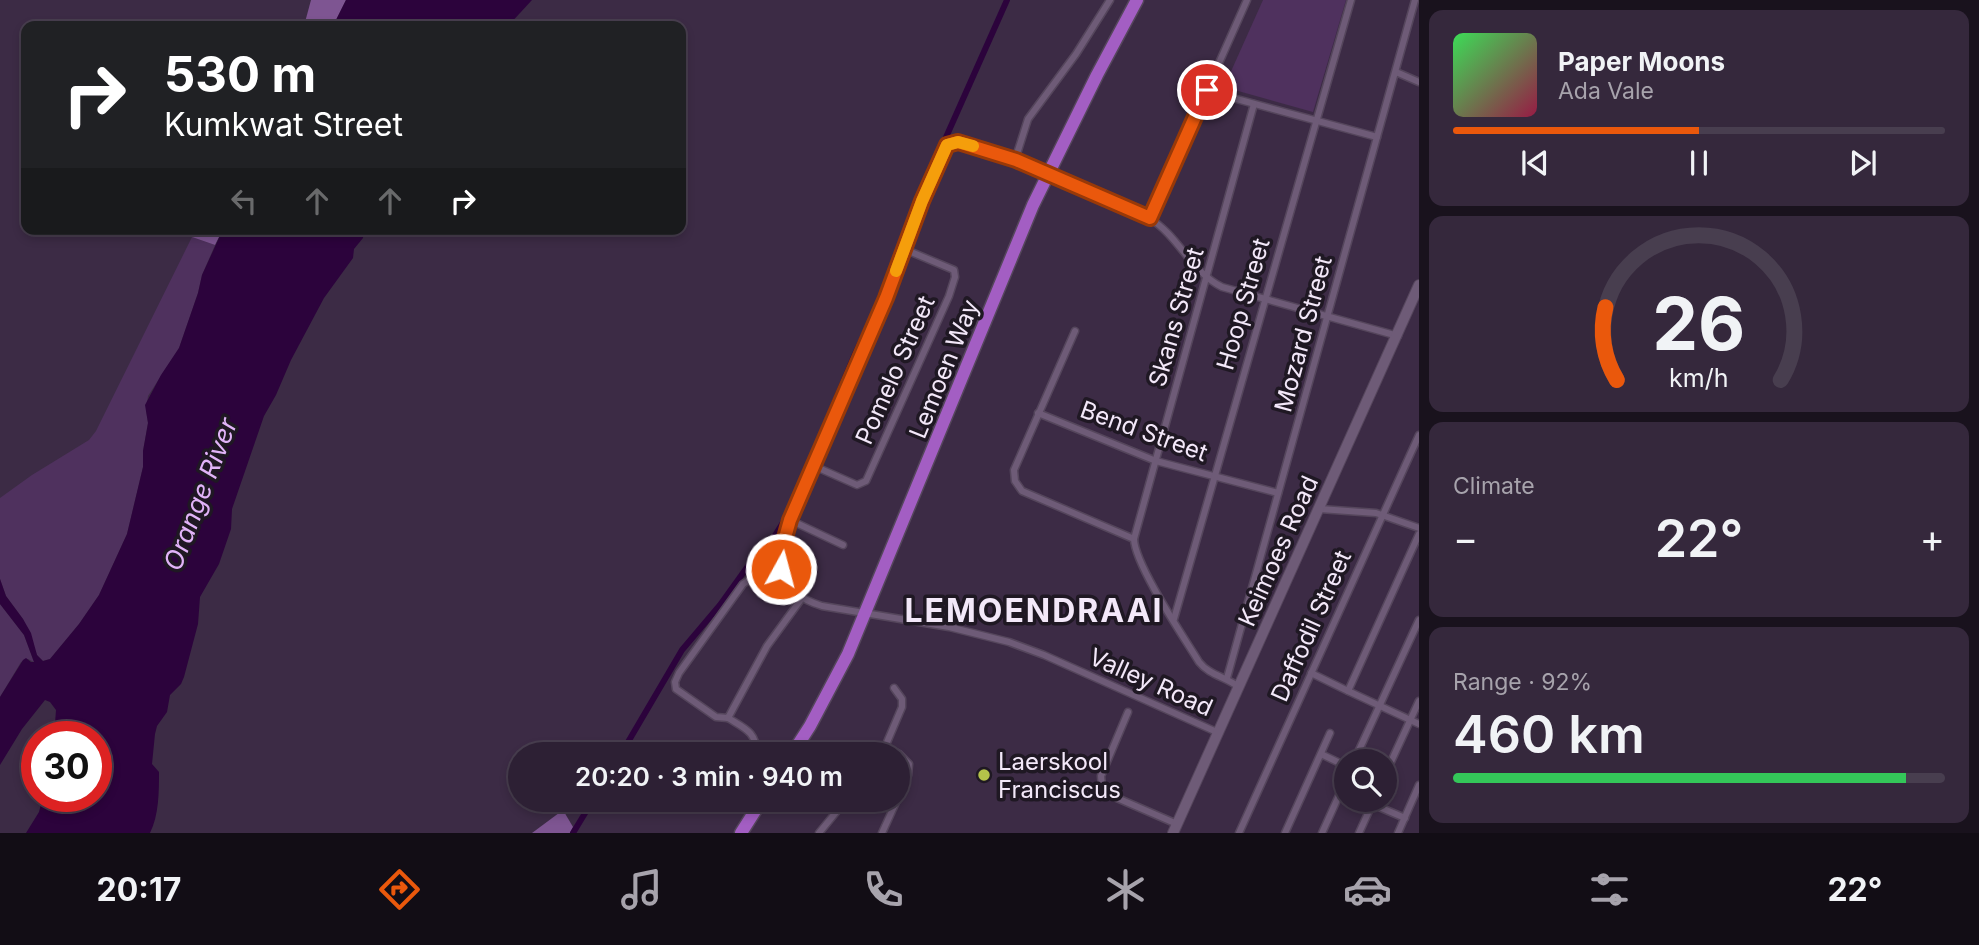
<!DOCTYPE html>
<meta charset="utf-8">
<style>
:root{--surface:#2d2034;--page:#35283c;--text:#f1f3f6;--muted:#a7a3ac;--line:#483e4f;--accent:#ea580c}
body{margin:0;font-family:Inter,sans-serif;background:var(--page);color:var(--text);height:100vh;display:flex;flex-direction:column;font-size:26px;white-space:nowrap}
*{box-sizing:border-box;margin:0}
p{font-size:23px;color:var(--muted)}
.icon{flex:none;width:38px;height:38px;fill:none;stroke:currentColor;stroke-width:2;stroke-linecap:round;stroke-linejoin:round}
.map{position:relative;flex:1;overflow:hidden}
.details{display:flex;flex-direction:column;gap:10px;padding:10px;background:#19121d;width:560px}
.details>*{flex:none}
.top-card{position:absolute;left:21px;top:21px;width:665px;height:214px;border-radius:14px;box-shadow:0 4px 10px #0003,0 0 0 2px var(--line);background:#202124;color:#fff;overflow:hidden}
.tools{position:absolute;left:1334px;top:749px;display:grid;gap:14px}
.tools a{display:grid;place-items:center;width:63px;height:63px;border-radius:50%;background:var(--surface);box-shadow:0 4px 10px #0003,0 0 0 2px var(--line);font-size:35px}
.speed{position:absolute;left:21px;top:721px;display:flex;gap:14px;font-size:35px;font-weight:700;text-align:center}
.speed>*{display:grid;place-content:center;width:91px;height:91px;border-radius:50%;background:var(--surface);box-shadow:0 4px 10px #0003,0 0 0 2px var(--line);line-height:1}
.speed .limit{border:10px solid #d22;background:#fff;color:#111}
.pin{position:absolute;display:grid;place-items:center;width:60px;height:60px;color:#fff;margin:-30px;border:4px solid #fff;border-radius:50%;box-shadow:0 2px 7px #0007}
.me{position:absolute;width:77px;margin:-38px;rotate:7deg;stroke-linejoin:round;filter:drop-shadow(0 0 5px #0008)}
.turn{display:flex;align-items:center;gap:24px;height:147px;padding:0 28px;font-size:32px}
.turn .icon{width:91px;height:91px;stroke-width:2.5}
.turn b{display:block;font-size:49px;line-height:60px}
.lanes{display:flex;align-items:center;height:66px;padding:0 28px;background:#0003;justify-content:center;gap:35px;direction:ltr}
.lanes .off{opacity:.35}
.big{font-size:52px;font-weight:600;line-height:1.1}
.details .card{flex:1;display:flex;flex-direction:column;justify-content:center;gap:10px;min-width:0;padding:0 24px;border-radius:14px;background:var(--page)}
.details .dial{align-items:center;gap:0}
.dial svg{height:182px;overflow:visible;fill:none;stroke:var(--line);stroke-width:7;stroke-linecap:round;text-anchor:middle}
.dial text{fill:var(--text);stroke:none}
.song{display:flex;align-items:center;gap:21px}
.cover{width:84px;height:84px;border-radius:10px;background:linear-gradient(135deg,hsl(130 70% 55%),hsl(340 70% 35%))}
.played{height:7px;border-radius:4px;background:linear-gradient(90deg,var(--accent) 50%,var(--line) 50%)}
.keys{display:flex;justify-content:space-around;direction:ltr}
.heat{display:flex;justify-content:space-between;align-items:center;font-size:38px;direction:ltr}
.charge{height:10px;border-radius:5px;background:linear-gradient(90deg,#34c759 92%,var(--line) 0)}
.trip{position:absolute;left:508px;top:742px;width:402px;height:70px;border-radius:35px;background:var(--surface);box-shadow:0 4px 10px #0003,0 0 0 2px var(--line);font-weight:600;line-height:70px;text-align:center}
.tab-bar{display:flex;height:112px;justify-content:space-around;align-items:center;background:#120d15;color:var(--muted)}
.tab-bar .icon{width:49px;height:49px}
.tab-bar .current{color:var(--accent)}
.tab-bar b{font-size:32px;color:var(--text)}
main{display:flex;flex:1;min-height:0}
.map>svg:first-child{display:block}
.green{fill:#4f315e}
.forest{fill:#7e5592}
.water{fill:#2c033c}
.lines{fill:none;stroke-linecap:round;stroke-linejoin:round}
.canal{stroke:#2c033c;stroke-width:6}
.street-casing{stroke:#55465c;stroke-width:9}
.secondary-casing{stroke:#55465c;stroke-width:12}
.highway-casing{stroke:#55465c;stroke-width:15}
.street{stroke:#6e5b77;stroke-width:6}
.secondary{stroke:#6e5b77;stroke-width:10}
.highway{stroke:#a35ec3;stroke-width:12}
.route-casing{stroke:#983908;stroke-width:18}
.route{stroke:#ea580c;stroke-width:12}
.slow{stroke:#f59e0b;stroke-width:12}
.poi-dot{fill:#b4c24a;stroke:#1f1823;stroke-width:2.5}
.labels{text-anchor:middle;dominant-baseline:central;stroke-width:7;stroke-linejoin:round;paint-order:stroke}
.street-label{font-size:24px;fill:#f3e8f9;stroke:#1f1823}
.poi-label{font-size:24px;fill:#f3e8f9;stroke:#1f1823;text-anchor:start}
.water-label{font-size:26px;font-style:italic;fill:#e1b3f8;stroke:#1f1823}
.district-label{font-size:32px;font-weight:bold;letter-spacing:2px;fill:#f3e8f9;stroke:#1f1823}
</style>
<main>
<div class="map">
<svg width="1419" height="833" viewBox="0 0 1419 833">
<rect width="100%" height="100%" fill="#3c2b45"/>
<g class="green">
<polygon points="1263,0 1346,0 1313,112 1224,87"/>
<polygon points="192,237 215,245 202,275 198,293 179,348 148,396 146,410 148,423 143,451 143,467 127,534 99,595 79,624 50,659 43,661 37,655 23,619 6,596 0,579 0,498 32,475 89,440 96,431"/>
<polygon points="0,604 24,635 34,662 28,659 21,662 0,697"/>
</g>
<g class="forest">
<polygon points="311,0 346,0 333,26 304,26"/>
<polygon points="195,229 223,229 215,245 192,237"/>
<polygon points="563,810 573,827 570,833 532,833"/>
</g>
<g class="water">
<polygon points="346,0 532,0 508,26 333,26"/>
<path d="M 223,229 L 364,229 L 363,238 L 354,249 L 353,258 L 324,298 L 291,360 L 276,395 L 264,416 L 232,509 L 231,529 L 219,564 L 200,597 L 198,624 L 184,677 L 181,684 L 170,695 L 167,712 L 157,726 L 155,734 L 152,764 L 159,772 C 159,792 159,815 150,833 L 26,833 L 39,812 L 43,796 L 96,796 L 96,737 L 54,737 L 56,710 L 50,702 L 45,700 L 22,729 L 0,765 L 0,697 L 23,660 L 26,658 L 31,662 L 34,662 L 24,635 L 0,604 L 0,579 L 6,596 L 23,619 L 31,633 L 37,655 L 43,661 L 50,659 L 79,624 L 99,595 L 127,534 L 143,467 L 143,451 L 148,423 L 145,405 L 161,375 L 179,348 L 198,293 L 202,275 Z"/>
</g>
<g class="lines">
<g class="canal">
<polyline points="621,754 682,650 720,605 748,566 766,550 787,516 855,354 880,301 931,171 1007,0"/>
<polyline points="573,833 593,800"/>
</g>
<g class="street-casing">
<g id="street">
<polyline points="1396,72 1419,82"/>
<polyline points="1207,91 1377,137"/>
<polyline points="1015,160 1028,119 1076,54 1110,0"/>
<polyline points="1150,218 1247,0"/>
<polyline points="1075,331 1014,470 1015,481 1022,491 1134,539"/>
<polyline points="1038,413 1156,461 1278,493"/>
<polyline points="814,466 857,485 866,481 949,296 955,277 954,270 904,249"/>
<polyline points="1320,509 1376,513 1419,528"/>
<polyline points="790,520 843,545"/>
<polyline points="1419,534 1348,691 1419,724"/>
<polyline points="781,569 757,575 743,584 679,673 675,682 676,689 716,717 728,718 767,646 802,598"/>
<polyline points="1174,619 1351,0"/>
<polyline points="1311,673 1348,691"/>
<polyline points="1227,678 1415,0"/>
<path d="M 1239,687 C 1226,677 1209,675 1199,662 C 1183,636 1135,565 1134,539 L 1254,104"/>
<polyline points="1128,712 1101,776 1102,787 1117,798 1177,824"/>
<path d="M 728,718 C 746,729 756,732 757,754"/>
<path d="M 1219,733 L 1044,655 L 1009,642 L 949,627 L 822,606 C 773,591 778,561 790,520 L 886,298 L 943,152 C 946,146 948,143 955,143 C 979,140 1125,202 1149,218 C 1179,236 1190,271 1222,287 L 1398,336"/>
<polyline points="886,747 899,754 909,764 908,775 898,798"/>
<polyline points="882,754 902,707 902,699 894,688"/>
<polyline points="1321,754 1346,766"/>
<polyline points="1354,761 1419,620"/>
<polyline points="1384,777 1419,701"/>
<polyline points="1372,804 1405,818"/>
<polyline points="819,833 846,800"/>
<polyline points="882,833 897,800"/>
<polyline points="1239,833 1419,435"/>
<polyline points="1285,833 1330,733"/>
<polyline points="1322,833 1346,780"/>
<polyline points="1359,833 1374,800"/>
<polyline points="1398,833 1419,785"/>
</g>
</g>
<g class="secondary-casing">
<polyline id="secondary" points="1173,833 1419,285"/>
</g>
<g class="highway-casing">
<g id="highway">
<polyline points="792,754 810,726 848,654 1033,205 1097,75 1137,0"/>
<polyline points="741,833 762,800"/>
</g>
</g>
<use href="#street" class="street"/>
<use href="#secondary" class="secondary"/>
<use href="#highway" class="highway"/>
</g>
<g class="lines">
<g class="route-casing">
<polyline id="route" points="781,569 781,552 790,520 886,298 922,201 947,145 958,142 1016,160 1150,218 1207,90"/>
</g>
<use href="#route" class="route"/>
<polyline class="slow" points="896,271 922,201 947,145 958,142 973,146"/>
</g>
<circle class="poi-dot" cx="984" cy="775" r="7"/>
<g class="labels">
<g class="street-label">
<text transform="translate(1243 304) rotate(-74)">Hoop Street</text>
<text transform="translate(1176 317) rotate(-74)">Skans Street</text>
<text transform="translate(1303 334) rotate(-75)">Mozard Street</text>
<text transform="translate(944 369) rotate(-68)">Lemoen Way</text>
<text transform="translate(895 370) rotate(-66)">Pomelo Street</text>
<text transform="translate(1144 431) rotate(20)">Bend Street</text>
<text transform="translate(1278 551) rotate(-66)">Keimoes Road</text>
<text transform="translate(1311 626) rotate(-66)">Daffodil Street</text>
<text transform="translate(1151 682) rotate(24)">Valley Road</text>
</g>
<g class="poi-label">
<text x="998" y="761">Laerskool<tspan x="998" dy="28">Franciscus</tspan></text>
</g>
<g class="water-label">
<text transform="translate(200 494) rotate(-69)">Orange River</text>
</g>
<g class="district-label">
<text x="1034" y="610">LEMOENDRAAI</text>
</g>
</g>
</svg>
<div class="tools">
<a><svg class="icon" aria-label="search" viewBox="0 0 24 24"><circle cx="10" cy="10" r="6"/><path d="M15 15l6 6"/></svg></a>
</div>
<div class="speed"><div class="limit">30</div></div>
<div class="pin" style="left:1207px;top:90px;background:#d93025"><svg class="icon" aria-label="arrive" viewBox="0 0 24 24"><path d="M6 21V4h12l-3 4 3 4H6"/></svg></div>
<svg class="me" style="left:781px;top:569px" viewBox="-20 -20 40 40"><circle r="17" fill="#ea580c" stroke="#fff" stroke-width="3"/><path d="M0-11L8 9 0 5-8 9z" fill="#fff"/></svg>
<div class="trip">20:20 · 3 min · 940 m</div>
<div class="top-card">
<div class="turn"><svg class="icon" aria-label="right" viewBox="0 0 24 24"><path d="M7 20v-9h11M14 6l5 5-5 5"/></svg><div><b>530 m</b>Kumkwat Street</div></div>
<div class="lanes"><svg class="icon off" aria-label="left" viewBox="0 0 24 24"><path d="M17 20v-9H6M10 6l-5 5 5 5"/></svg><svg class="icon off" aria-label="ahead" viewBox="0 0 24 24"><path d="M12 20V5M6 11l6-6 6 6"/></svg><svg class="icon off" aria-label="ahead" viewBox="0 0 24 24"><path d="M12 20V5M6 11l6-6 6 6"/></svg><svg class="icon" aria-label="right" viewBox="0 0 24 24"><path d="M7 20v-9h11M14 6l5 5-5 5"/></svg></div>
</div>
</div>
<section class="details">
<div class="card">
<div class="song"><i class="cover"></i><div><b>Paper Moons</b><p>Ada Vale</p></div></div>
<div class="played"></div>
<div class="keys"><svg class="icon" aria-label="previous" viewBox="0 0 24 24"><path d="M18 5L8 12l10 7zM5 5v14"/></svg><svg class="icon" aria-label="pause" viewBox="0 0 24 24"><path d="M8 5v14M16 5v14"/></svg><svg class="icon" aria-label="next" viewBox="0 0 24 24"><path d="M6 5l10 7-10 7zM19 5v14"/></svg></div>
</div>
<div class="card dial"><svg viewBox="0 0 100 80">
<path d="M14 69A42 42 0 1 1 86 69"/>
<path d="M14 69A42 42 0 0 1 9 37" stroke="#ea580c"/>
<text x="50" y="56" font-size="32" font-weight="700">26</text>
<text x="50" y="72" font-size="11">km/h</text>
</svg></div>
<div class="card"><p>Climate</p>
<div class="heat"><a>−</a><b class="big">22°</b><a>+</a></div>
</div>
<div class="card"><p>Range · 92%</p><b class="big">460 km</b><div class="charge"></div></div>
</section>
</main>
<nav class="tab-bar">
<b>20:17</b>
<svg class="icon current" aria-label="directions" viewBox="0 0 24 24"><path d="M12 3l9 9-9 9-9-9zM9 14v-3h6M13 9l2 2-2 2"/></svg>
<svg class="icon" aria-label="music" viewBox="0 0 24 24"><path d="M9 18V5l10-2v13"/><circle cx="6" cy="18" r="3"/><circle cx="16" cy="16" r="3"/></svg>
<svg class="icon" aria-label="phone" viewBox="0 0 24 24"><path d="M5 4h4l2 5-3 2q2 4 5 5l2-3 5 2v4C11 20 4 13 5 4z"/></svg>
<svg class="icon" aria-label="climate" viewBox="0 0 24 24"><path d="M12 3v18M4 7l16 10M4 17L20 7"/></svg>
<svg class="icon" aria-label="car" viewBox="0 0 24 24"><path d="M5 17H2v-5l4-1 3-4h7l3 4 3 1v5h-3M9 17h6M6 11h13"/><circle cx="7" cy="17" r="2"/><circle cx="17" cy="17" r="2"/></svg>
<svg class="icon" aria-label="filters" viewBox="0 0 24 24"><path d="M4 7h16M4 17h16"/><circle cx="9" cy="7" r="2"/><circle cx="15" cy="17" r="2"/></svg>
<b>22°</b>
</nav>
